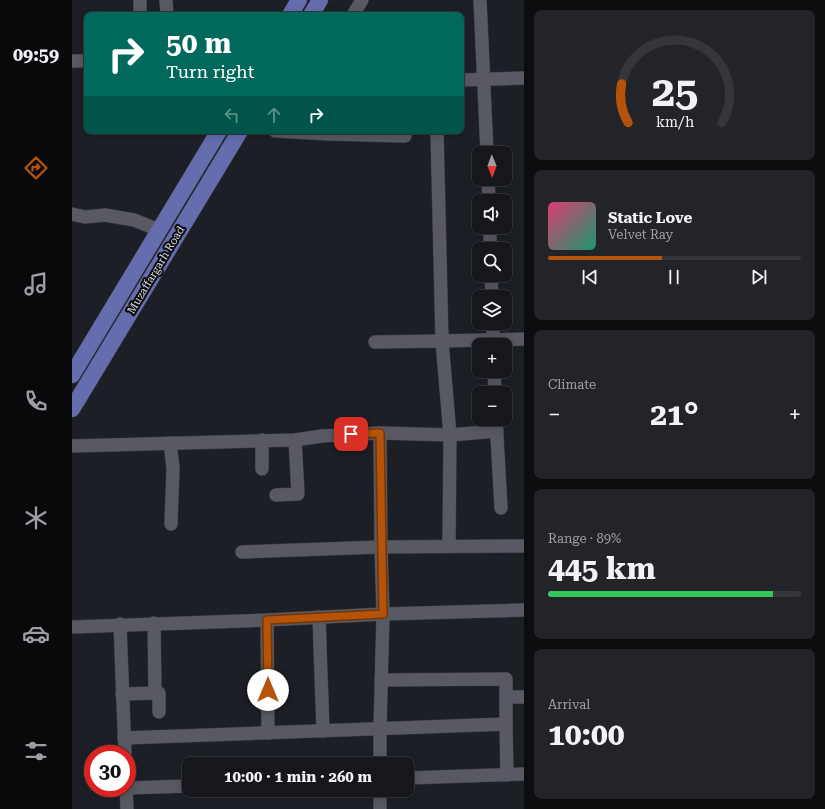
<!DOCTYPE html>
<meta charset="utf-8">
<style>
:root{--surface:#16171c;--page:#232429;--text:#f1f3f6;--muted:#9e9fa3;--line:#35363b;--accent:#b45309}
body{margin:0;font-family:"Roboto Serif",serif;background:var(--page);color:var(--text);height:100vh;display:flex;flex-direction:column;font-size:15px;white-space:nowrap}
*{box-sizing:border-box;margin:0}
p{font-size:13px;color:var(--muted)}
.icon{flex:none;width:22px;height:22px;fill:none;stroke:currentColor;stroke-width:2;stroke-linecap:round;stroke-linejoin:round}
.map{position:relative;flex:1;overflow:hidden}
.details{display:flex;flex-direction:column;gap:10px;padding:10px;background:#0c0d0f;width:301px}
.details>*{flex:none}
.top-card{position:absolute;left:12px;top:12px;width:380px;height:122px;border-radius:8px;box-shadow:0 2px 10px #0003,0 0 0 1px var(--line);background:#00695c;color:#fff;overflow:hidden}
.needle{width:26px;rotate:179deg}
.controls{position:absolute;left:400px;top:146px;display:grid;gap:8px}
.controls a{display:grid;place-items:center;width:40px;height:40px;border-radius:8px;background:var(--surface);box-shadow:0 2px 10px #0003,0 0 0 1px var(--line);font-size:20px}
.speed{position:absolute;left:12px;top:745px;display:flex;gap:8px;font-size:20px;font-weight:700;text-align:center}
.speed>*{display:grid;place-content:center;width:52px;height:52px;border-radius:50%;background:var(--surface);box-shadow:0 2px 10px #0003,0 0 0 1px var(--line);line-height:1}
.speed .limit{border:6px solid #d22;background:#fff;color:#111}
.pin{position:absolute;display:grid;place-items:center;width:34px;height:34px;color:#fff;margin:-17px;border-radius:8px;box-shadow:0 2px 6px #0006}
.me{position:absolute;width:44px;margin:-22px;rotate:0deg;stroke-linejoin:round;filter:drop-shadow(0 0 3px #0008)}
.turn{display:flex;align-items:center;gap:14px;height:84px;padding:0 16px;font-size:18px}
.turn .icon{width:52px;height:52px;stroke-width:2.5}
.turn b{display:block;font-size:28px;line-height:34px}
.lanes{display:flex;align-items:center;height:38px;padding:0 16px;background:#0003;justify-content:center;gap:20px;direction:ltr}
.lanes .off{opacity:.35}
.big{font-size:30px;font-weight:700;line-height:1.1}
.details .tile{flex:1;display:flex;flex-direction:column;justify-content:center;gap:6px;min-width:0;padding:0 14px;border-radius:8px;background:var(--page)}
.details .dial{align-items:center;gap:0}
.dial svg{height:104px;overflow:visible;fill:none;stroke:var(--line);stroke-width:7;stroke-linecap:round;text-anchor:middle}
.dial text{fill:var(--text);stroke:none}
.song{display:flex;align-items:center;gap:12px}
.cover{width:48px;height:48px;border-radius:6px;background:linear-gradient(135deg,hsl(340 70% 55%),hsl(160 70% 35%))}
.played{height:4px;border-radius:2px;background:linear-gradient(90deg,var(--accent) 45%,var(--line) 45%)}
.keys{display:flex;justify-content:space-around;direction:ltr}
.heat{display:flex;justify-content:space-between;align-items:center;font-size:22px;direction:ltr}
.charge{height:6px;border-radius:3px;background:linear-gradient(90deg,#34c759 89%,var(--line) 0)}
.trip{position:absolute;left:110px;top:757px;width:232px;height:40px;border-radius:8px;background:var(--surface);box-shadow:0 2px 10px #0003,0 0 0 1px var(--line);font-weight:700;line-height:40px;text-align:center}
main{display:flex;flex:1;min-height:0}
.menu{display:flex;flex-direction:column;width:72px;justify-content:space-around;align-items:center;background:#09090b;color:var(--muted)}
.menu .icon{width:28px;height:28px}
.menu .current{color:var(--accent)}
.menu b{font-size:18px;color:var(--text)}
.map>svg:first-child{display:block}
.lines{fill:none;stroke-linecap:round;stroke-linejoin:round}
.minor-casing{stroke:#3a3b41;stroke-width:14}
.major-casing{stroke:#3a3b41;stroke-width:17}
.minor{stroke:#585962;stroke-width:13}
.major{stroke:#666daf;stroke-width:16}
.route-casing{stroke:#753606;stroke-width:10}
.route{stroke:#b45309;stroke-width:7}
.labels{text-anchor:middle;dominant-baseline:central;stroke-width:4;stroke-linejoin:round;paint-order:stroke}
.street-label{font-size:11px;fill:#dadbe0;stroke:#08090c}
</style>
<main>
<nav class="menu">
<b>09:59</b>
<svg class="icon current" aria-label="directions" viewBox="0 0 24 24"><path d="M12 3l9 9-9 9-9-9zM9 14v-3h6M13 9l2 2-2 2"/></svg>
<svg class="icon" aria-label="music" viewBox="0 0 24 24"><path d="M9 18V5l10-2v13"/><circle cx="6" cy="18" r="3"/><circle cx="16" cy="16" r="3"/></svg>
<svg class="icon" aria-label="phone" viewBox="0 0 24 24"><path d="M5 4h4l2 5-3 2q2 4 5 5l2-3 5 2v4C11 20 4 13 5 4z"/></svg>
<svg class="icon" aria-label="climate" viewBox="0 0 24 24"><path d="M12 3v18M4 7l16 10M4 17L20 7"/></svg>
<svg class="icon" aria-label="car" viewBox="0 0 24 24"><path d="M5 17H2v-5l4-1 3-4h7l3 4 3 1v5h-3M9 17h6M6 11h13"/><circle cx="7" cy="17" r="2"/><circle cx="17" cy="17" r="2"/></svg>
<svg class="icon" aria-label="filters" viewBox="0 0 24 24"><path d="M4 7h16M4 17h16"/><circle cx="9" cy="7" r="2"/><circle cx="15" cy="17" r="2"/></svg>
</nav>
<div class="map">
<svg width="452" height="809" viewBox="0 0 452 809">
<rect width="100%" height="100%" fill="#1d1f26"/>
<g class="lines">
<g class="minor-casing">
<g id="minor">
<polyline points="68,0 68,15"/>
<polyline points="94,0 95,15"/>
<polyline points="408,0 415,153"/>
<polyline points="281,15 290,0"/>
<polyline points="0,61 15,61"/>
<polyline points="389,80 452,78"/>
<polyline points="203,131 257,134 333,136"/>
<polyline points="365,131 370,341 452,339"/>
<polyline points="416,179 417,201"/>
<polyline points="0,214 13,217 33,215 62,220 87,230"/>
<polyline points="418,227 418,249"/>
<polyline points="419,275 420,297"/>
<polyline points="421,323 421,345"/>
<polyline points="303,342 370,341 378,435 377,546"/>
<polyline points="422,371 423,393"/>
<polyline points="424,419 429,508"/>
<polyline points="98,443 101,468 99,524"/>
<polyline points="0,446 223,440 250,436 308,433"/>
<polyline points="190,469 190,440"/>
<polyline points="204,495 226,494 223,440"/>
<polyline points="452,546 309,547 311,614 452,610"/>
<polyline points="170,552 309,547 308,433 378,435 425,431"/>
<polyline points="247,617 251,731"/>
<polyline points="195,620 196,733"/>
<polyline points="82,623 83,693"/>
<polyline points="48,624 53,754"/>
<polyline points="0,627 195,620 311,614 308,728 308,764"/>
<polyline points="309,680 434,679 434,724"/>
<polyline points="50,694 87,693 87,712"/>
<polyline points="434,697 452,697"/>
<polyline points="52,738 434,724 435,775"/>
<polyline points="335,778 452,774"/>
<polyline points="54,788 55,809"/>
<polyline points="55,788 117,786"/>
<polyline points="308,790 308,809"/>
</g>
</g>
<g class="major-casing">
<g id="major">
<polyline points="218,15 227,0"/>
<polyline points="239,15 248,0"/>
<polyline points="0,375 147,131"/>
<polyline points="0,409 168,131"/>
</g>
</g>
<use href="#minor" class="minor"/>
<use href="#major" class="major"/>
</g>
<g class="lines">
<g class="route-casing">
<polyline id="route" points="196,690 195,620 311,614 308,433 279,434"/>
</g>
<use href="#route" class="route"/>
</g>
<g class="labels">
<g class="street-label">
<text transform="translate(84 270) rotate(-59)">Muzaffargarh Road</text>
</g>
</g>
</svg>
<div class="controls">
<a><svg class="needle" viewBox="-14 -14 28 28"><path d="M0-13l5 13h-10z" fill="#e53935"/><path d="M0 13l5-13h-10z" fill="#9e9fa3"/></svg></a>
<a><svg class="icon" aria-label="sound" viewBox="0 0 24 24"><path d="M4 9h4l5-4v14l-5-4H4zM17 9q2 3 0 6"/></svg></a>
<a><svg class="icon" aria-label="search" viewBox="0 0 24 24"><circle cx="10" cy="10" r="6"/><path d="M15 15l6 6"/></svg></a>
<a><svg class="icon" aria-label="layers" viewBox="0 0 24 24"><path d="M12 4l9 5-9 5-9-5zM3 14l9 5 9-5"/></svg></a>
<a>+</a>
<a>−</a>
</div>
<div class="speed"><div class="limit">30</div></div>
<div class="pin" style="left:279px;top:434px;background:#d93025"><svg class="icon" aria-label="arrive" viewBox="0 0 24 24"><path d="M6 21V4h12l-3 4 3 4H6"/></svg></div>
<svg class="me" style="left:196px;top:690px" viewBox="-20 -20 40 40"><circle r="19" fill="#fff"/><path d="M0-13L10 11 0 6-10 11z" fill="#b45309"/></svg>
<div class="trip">10:00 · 1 min · 260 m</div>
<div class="top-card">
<div class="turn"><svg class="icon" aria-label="right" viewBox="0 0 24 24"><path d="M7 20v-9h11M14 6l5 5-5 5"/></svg><div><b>50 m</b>Turn right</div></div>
<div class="lanes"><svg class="icon off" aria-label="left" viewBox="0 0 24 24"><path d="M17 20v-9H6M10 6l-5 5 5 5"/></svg><svg class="icon off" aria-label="ahead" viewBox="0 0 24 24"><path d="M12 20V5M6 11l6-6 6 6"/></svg><svg class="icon" aria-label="right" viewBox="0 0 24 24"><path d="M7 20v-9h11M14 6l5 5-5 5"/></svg></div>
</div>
</div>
<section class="details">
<div class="tile dial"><svg viewBox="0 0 100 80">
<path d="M14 69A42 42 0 1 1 86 69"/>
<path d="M14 69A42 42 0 0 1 9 39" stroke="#b45309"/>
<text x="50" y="56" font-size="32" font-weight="700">25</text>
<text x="50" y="72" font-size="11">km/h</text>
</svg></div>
<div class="tile">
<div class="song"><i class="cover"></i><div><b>Static Love</b><p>Velvet Ray</p></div></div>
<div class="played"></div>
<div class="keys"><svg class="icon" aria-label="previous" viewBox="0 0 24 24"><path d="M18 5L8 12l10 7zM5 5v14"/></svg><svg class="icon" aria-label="pause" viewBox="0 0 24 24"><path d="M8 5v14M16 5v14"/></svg><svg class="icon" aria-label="next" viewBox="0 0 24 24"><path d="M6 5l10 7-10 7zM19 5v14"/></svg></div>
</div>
<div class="tile"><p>Climate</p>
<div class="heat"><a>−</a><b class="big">21°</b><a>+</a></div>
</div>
<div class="tile"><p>Range · 89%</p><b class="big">445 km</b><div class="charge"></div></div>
<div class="tile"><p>Arrival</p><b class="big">10:00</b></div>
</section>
</main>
